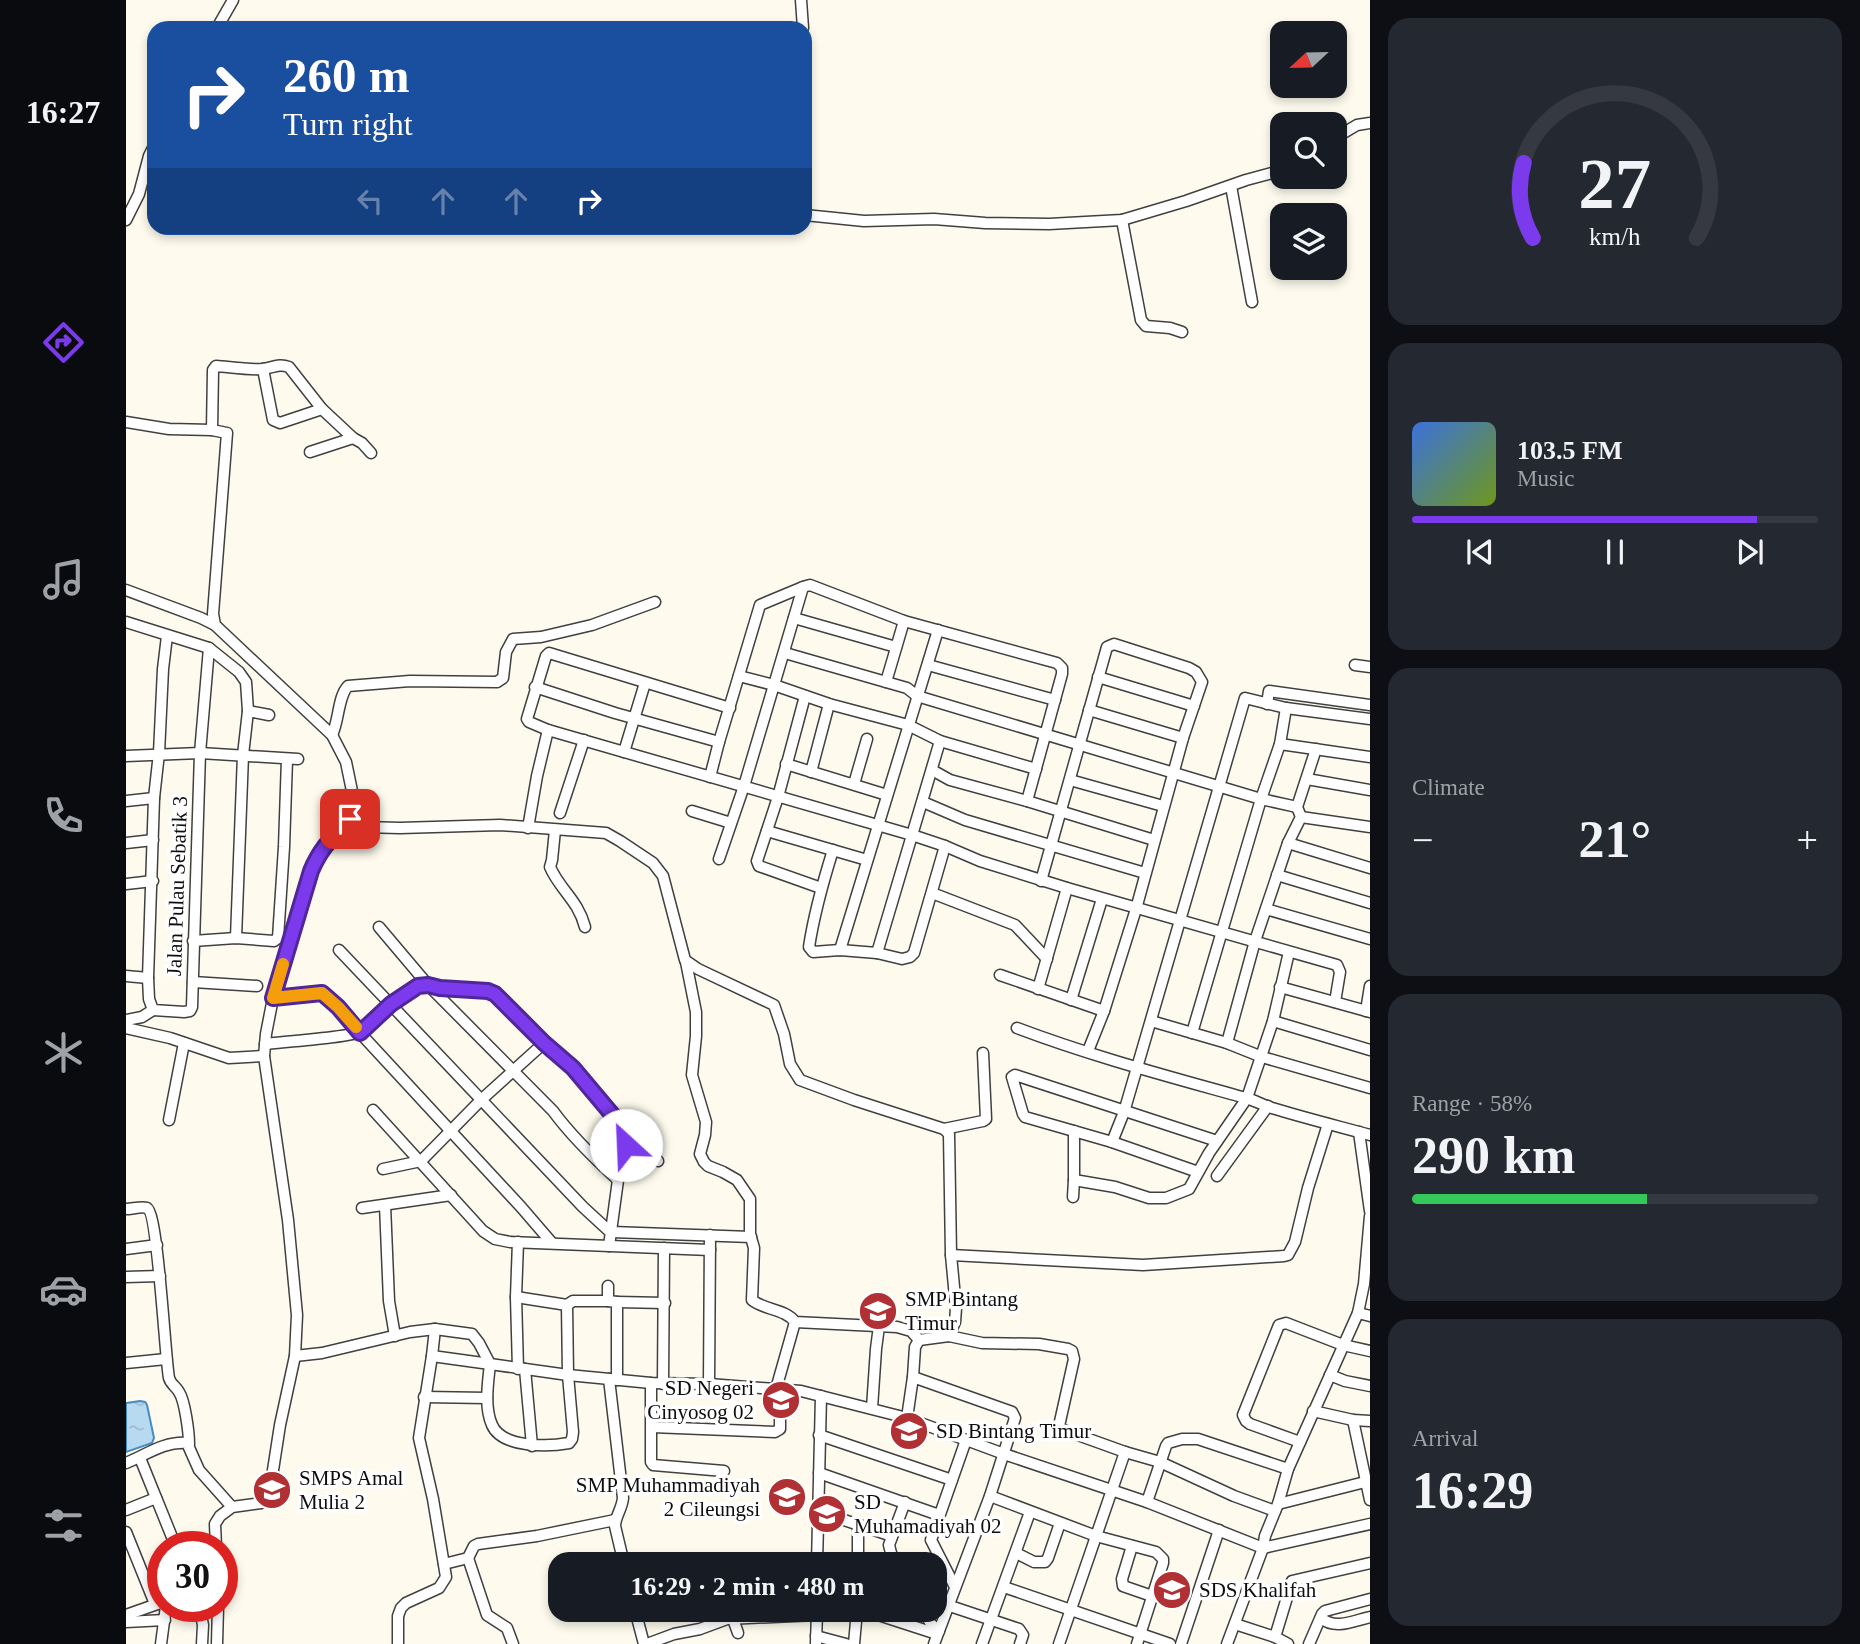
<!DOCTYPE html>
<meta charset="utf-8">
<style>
:root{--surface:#171b24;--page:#242831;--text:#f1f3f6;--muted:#9ea1a6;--line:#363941;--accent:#7c3aed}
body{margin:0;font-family:Georgia,serif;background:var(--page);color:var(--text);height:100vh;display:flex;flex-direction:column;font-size:26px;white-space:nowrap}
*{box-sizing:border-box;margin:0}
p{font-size:23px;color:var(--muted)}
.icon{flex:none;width:38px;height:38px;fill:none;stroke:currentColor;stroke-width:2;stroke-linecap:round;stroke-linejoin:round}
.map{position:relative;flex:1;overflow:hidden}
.details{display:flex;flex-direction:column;gap:18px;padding:18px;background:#0d0f14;width:490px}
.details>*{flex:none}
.hud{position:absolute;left:21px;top:21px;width:665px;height:214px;border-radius:21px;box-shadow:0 4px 10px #0003;background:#1a4fa0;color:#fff;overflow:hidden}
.needle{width:46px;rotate:248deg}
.buttons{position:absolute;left:1144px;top:21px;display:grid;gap:14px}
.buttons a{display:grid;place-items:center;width:77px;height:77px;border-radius:14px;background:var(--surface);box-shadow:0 4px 10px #0003;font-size:35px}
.speed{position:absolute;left:21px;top:1531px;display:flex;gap:14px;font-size:35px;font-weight:700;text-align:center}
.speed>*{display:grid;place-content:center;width:91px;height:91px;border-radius:50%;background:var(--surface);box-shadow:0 4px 10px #0003;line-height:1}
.speed .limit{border:10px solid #d22;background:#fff;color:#111}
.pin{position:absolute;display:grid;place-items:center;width:60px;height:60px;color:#fff;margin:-30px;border-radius:14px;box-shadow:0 4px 10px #0006}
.me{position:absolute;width:77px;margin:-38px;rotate:335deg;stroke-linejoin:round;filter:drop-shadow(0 0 5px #0008)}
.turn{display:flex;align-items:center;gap:24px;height:147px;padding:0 21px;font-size:32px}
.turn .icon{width:91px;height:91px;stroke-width:2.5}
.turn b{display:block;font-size:49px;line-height:60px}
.lanes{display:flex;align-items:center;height:66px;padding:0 21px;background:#0003;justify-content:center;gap:35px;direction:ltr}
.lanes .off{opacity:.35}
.big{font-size:52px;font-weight:800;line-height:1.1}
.details .tile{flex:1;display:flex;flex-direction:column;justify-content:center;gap:10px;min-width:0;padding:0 24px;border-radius:21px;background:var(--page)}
.details .dial{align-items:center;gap:0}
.dial svg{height:182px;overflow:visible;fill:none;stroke:var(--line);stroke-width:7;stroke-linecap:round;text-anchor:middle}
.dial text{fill:var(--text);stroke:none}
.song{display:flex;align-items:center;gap:21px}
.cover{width:84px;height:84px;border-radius:10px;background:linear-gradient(135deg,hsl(220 70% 55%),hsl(80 70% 35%))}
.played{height:7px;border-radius:4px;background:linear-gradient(90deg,var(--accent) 85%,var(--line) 85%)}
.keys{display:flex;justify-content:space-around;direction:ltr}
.heat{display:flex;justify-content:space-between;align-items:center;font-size:38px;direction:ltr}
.charge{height:10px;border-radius:5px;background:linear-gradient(90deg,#34c759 58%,var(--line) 0)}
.trip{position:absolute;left:422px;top:1552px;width:399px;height:70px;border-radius:21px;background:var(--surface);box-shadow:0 4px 10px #0003;font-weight:800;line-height:70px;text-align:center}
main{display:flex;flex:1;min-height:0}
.tab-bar{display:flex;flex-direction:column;width:126px;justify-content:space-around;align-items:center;background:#090b0e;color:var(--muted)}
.tab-bar .icon{width:49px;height:49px}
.tab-bar .current{color:var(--accent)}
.tab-bar b{font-size:32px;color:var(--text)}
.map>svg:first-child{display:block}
.water{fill:url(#water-ripples);stroke:#448cc2;stroke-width:2}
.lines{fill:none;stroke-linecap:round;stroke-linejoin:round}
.minor-casing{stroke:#404040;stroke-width:13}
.minor{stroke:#fff;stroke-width:10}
.route-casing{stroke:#51269a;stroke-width:18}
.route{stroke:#7c3aed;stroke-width:12}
.slow{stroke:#f59e0b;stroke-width:12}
.labels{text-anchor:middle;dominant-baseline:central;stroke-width:7;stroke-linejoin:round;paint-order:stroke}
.street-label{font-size:21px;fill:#0d0d0d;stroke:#fff}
.poi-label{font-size:21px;fill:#0d0d0d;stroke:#fff;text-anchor:start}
</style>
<main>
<nav class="tab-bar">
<b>16:27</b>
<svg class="icon current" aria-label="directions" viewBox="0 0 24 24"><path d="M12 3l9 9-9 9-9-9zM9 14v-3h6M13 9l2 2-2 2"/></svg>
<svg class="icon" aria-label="music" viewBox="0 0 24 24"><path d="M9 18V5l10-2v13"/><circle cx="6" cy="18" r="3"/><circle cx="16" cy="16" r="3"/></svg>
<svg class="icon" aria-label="phone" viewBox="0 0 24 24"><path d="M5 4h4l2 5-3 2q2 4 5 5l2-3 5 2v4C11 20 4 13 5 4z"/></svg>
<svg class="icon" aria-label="climate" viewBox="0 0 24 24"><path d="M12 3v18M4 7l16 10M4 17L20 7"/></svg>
<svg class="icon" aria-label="car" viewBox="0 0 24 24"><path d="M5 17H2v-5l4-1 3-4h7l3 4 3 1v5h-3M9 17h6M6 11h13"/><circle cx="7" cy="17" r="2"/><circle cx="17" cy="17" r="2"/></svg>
<svg class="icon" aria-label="filters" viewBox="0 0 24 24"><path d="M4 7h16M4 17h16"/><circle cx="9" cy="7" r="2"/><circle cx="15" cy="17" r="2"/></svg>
</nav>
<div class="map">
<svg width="1244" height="1644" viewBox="0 0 1244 1644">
<defs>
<pattern id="water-ripples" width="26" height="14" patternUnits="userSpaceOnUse" patternTransform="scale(1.75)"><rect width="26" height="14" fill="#b7daf1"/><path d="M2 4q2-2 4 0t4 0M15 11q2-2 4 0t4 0" fill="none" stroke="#9cbacd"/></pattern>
</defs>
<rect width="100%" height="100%" fill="#fefbee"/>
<polygon class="water" points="14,1401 19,1402 21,1405 28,1438 26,1443 0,1452 0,1403"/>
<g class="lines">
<g class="minor-casing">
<g id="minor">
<polyline points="675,0 677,28"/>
<polyline points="91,28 107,0"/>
<polyline points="1209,138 1231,125 1244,123"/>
<polyline points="1105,186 1126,302"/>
<polyline points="679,215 738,221 808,219 859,223 923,224 996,220 1060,201 1120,180 1157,170"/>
<polyline points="0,220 13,194 23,156 28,146"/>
<polyline points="996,220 1015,320 1020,326 1044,328 1056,332"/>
<polyline points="137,369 147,420 154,423 196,409"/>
<polyline points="0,422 43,429 86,430 101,433 87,614 89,625 206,735 220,762 226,791 227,807 225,817 204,838 185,871 147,998 140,1034 138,1056 162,1220 171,1315 169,1356 154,1425 143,1496 135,1503 106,1507 94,1516 89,1524 90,1547"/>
<path d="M 86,430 L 87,370 L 90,366 C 104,367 121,370 136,369 C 147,368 152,363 163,367 L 196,409 L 227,438 L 236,443 L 245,453"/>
<polyline points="184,452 227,438"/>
<polyline points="0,590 75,618 89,625"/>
<polyline points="668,618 770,647"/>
<polyline points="0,622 83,648 113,672 120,682 122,711 117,755 110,938"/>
<polyline points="41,636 37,669 33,753 28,798 22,978 23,999 27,1010 58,1012 64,1011 66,1007 74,753 83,648"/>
<polyline points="659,653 781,688 791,696 1135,799 1171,807"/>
<polyline points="802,665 929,700"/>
<polyline points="1229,665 1244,667"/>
<polyline points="613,676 648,685 703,704 782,725 814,741 910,769"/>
<polyline points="972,677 1068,706"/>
<polyline points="760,682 778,621"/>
<polyline points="409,687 489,713 593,742"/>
<polyline points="679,696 652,797 631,861 633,866 695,888"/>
<polyline points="1141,704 1143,691 1244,705"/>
<polyline points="604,708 423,653 420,656 401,719 403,722 422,730 786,835 819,846 854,861 941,888 1211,965 1214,972 1209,1002"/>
<polyline points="963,710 1057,738"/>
<polyline points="122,711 143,715"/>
<path d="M 206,735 C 213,721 212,696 222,686 L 284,681 L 371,682 L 377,678 L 380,652 L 387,639 L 415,637 L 466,625 L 529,602"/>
<polyline points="1154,744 1244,757"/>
<polyline points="498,752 519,683"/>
<polyline points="0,756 74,753 172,759"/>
<polyline points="660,764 761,795"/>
<polyline points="806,770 824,780 901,801 1028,840"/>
<polyline points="685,772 703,704"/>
<polyline points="584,777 593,742 634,605 677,587"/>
<polyline points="1181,779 1244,790"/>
<polyline points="944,780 1037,806"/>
<polyline points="728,784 741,739"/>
<polyline points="0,801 28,798"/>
<polyline points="797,802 839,820 1019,873"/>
<polyline points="566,811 605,823"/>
<polyline points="434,813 458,740"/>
<polyline points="1175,817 1244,827"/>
<polyline points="219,824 236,827 274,828 374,825 480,833 494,841 527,863 537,876 559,960 572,969 648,1005 658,1034 664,1064 674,1080 728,1100 818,1129 823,1134 825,1255 830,1308 829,1322 823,1336"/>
<polyline points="402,828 411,776 422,730"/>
<path d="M 429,830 L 426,860 L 424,867 C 434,890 452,900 459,927"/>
<polyline points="641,831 741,860"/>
<polyline points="0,843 27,840"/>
<polyline points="1162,843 1244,868"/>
<path d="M 707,850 C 697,882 688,914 683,947 L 687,952 L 714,950 L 751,953 L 776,959 L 784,957 L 788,953 L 819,846"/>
<polyline points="593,859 618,786 677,587 684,585 778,621 931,663 936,668 936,674 901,801"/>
<polyline points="1151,875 1244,903"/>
<polyline points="915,881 981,647 988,644 1063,668 1070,672 1076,682 1057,738 1010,909 978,1011 962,1051"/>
<polyline points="0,884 27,881"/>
<polyline points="806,893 889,925 921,959"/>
<polyline points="1140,909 1244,939"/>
<path d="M 253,927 L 302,985 L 427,1111 C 446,1137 469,1159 492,1180"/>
<polyline points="67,941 110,938 148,941 152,938 158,847 161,759"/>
<polyline points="213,950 457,1207 482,1230 486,1232 625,1237"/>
<polyline points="714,950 812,630"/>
<polyline points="751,953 814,741"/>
<path d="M 560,962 L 570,1012 L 570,1036 L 566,1075 L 580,1122 L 579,1135 L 574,1154 L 578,1162 L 582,1166 L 597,1172 L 611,1180 L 624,1199 L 624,1234 L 628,1248 L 626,1300 C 638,1310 660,1309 669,1322 L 771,1327 L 785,1331 L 793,1340"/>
<polyline points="874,975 978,1011"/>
<polyline points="0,976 22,978"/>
<polyline points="67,982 131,986"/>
<polyline points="1154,987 1244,1012"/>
<polyline points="912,989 941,888"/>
<polyline points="147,998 190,992 198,994 395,1207 426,1243"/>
<polyline points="945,1000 976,899"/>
<polyline points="1240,1011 1244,986"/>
<polyline points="0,1020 16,1017 27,1010"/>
<polyline points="1025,1021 1101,1043 1136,1057 1244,1088"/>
<polyline points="1147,1021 1244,1050"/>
<polyline points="0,1028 44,1038 103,1058 138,1056"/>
<path d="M 891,1028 C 965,1056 1041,1076 1116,1097 C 1127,1099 1136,1105 1146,1108 C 1179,1118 1211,1126 1244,1135"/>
<polyline points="1066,1033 1135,799 1154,744 1160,708"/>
<polyline points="1101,1043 1129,941 1162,843 1175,817 1171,807 1190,749"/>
<path d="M 139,1044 C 155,1042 228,1037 236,1031 C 256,1017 272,992 297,985 L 362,991 L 369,994 L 418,1043 L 447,1068 L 500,1131 L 501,1140 L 492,1180 L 483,1246"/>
<polyline points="247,1110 357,1231 369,1239 384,1242 584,1250"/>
<polyline points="43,1120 58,1043"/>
<polyline points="818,1129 857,1121 860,1119 857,1053"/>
<polyline points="948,1131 948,1180 989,1187 1023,1198 1040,1198 1063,1189 1083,1153 1121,1098 1147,1021 1163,952"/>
<polyline points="1233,1132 1244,1211"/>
<polyline points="986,1142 998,1112 1119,698 1160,708 1244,719"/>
<polyline points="500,1145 532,1161"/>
<polyline points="257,1169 295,1161 355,1100 418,1043"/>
<polyline points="1072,1172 986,1142 899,1117 897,1114 886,1077 889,1075 1091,1141"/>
<polyline points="1091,1176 1142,1106"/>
<polyline points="947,1197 948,1180"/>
<polyline points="259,1205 263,1301 269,1336"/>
<polyline points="236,1208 325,1195"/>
<path d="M 0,1209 C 6,1209 16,1206 21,1208 C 32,1214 39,1357 43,1378 C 45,1385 50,1386 53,1392 C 59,1401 63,1433 63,1444"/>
<polyline points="0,1249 31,1245"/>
<polyline points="825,1255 1017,1265 1158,1256 1162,1255 1169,1242 1182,1188 1202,1124"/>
<polyline points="0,1277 34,1276"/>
<polyline points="482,1286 482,1301 491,1302 491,1380"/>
<polyline points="390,1297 441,1305"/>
<polyline points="491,1302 539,1303"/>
<polyline points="1232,1313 1244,1316"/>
<polyline points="793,1340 823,1336 856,1343 913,1344 942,1349 946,1351 948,1359 933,1426 935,1429 999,1452 1034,1462 1108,1496 1149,1511"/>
<polyline points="169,1356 196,1353 284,1332 309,1329 346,1334 353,1343 364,1364 442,1375 525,1383 583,1384 675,1391 781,1418 878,1454 1021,1502 1137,1548 1244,1524"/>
<path d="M 306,1356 L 364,1364 C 362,1383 358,1407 366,1425 C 376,1448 422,1447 443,1443 L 446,1439 L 447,1432 L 442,1375 L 441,1305 L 447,1301 L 482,1301"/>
<polyline points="0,1363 40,1359"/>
<polyline points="392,1369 390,1297 392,1242"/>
<polyline points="399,1369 406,1446"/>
<polyline points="1204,1375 1219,1381 1244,1386"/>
<polyline points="787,1377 789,1347 793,1340"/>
<path d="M 483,1379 L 497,1498 C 496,1509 489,1517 489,1526 L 498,1564"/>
<polyline points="525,1383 525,1462 527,1465 598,1471"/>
<polyline points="537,1384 538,1248"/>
<polyline points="583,1384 584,1235"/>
<polyline points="650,1389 669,1322"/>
<polyline points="298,1397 361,1398"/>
<polyline points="746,1408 750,1349 753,1326"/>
<polyline points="1187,1411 1227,1420 1244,1421"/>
<polyline points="781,1418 787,1377 886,1412 889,1418 864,1496 808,1644"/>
<polyline points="1227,1420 1244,1500"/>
<polyline points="526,1427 649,1432 654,1429 654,1390"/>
<polyline points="693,1435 826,1480"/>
<polyline points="1174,1442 1124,1424 1120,1421 1117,1415 1153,1325 1160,1323 1217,1345 1244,1351"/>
<polyline points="14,1458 50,1547"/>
<path d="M 0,1463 C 20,1455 38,1441 61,1443 L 73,1470 L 106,1507"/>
<polyline points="693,1473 813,1515"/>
<polyline points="864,1496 970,1536 1030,1552 1037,1559 1037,1563 1011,1644"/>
<polyline points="1021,1502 1040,1446 1042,1443 1056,1439 1072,1439 1162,1469"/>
<polyline points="1152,1504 1239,1482"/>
<polyline points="0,1510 30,1498"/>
<polyline points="691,1511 766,1536"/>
<polyline points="0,1532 29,1604"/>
<polyline points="1006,1546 996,1579 997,1586 1026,1596"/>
<polyline points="890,1553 908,1562 919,1562 922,1558 934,1523"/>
<polyline points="342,1558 361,1615 381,1628 387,1644"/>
<polyline points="318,1564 342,1558 348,1546 352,1544 411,1536 489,1520"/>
<polyline points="691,1564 695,1396"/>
<polyline points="732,1564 732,1524"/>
<polyline points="771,1564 765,1553 763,1545 779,1502"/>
<polyline points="829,1587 805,1540 840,1440"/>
<polyline points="878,1587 1044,1644"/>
<polyline points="73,1606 77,1625 76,1644"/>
<polyline points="824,1606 893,1629 897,1635 894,1644"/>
<polyline points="509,1610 518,1644"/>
<polyline points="737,1610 811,1634"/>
<polyline points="797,1610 805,1624 813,1631"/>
<polyline points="0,1615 37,1602"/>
<path d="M 1195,1618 C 1209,1630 1227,1621 1244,1617"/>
<polyline points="607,1619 612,1633"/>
<polyline points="0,1622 39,1620"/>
<polyline points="1109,1624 1149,1637 1162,1644"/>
<polyline points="690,1636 720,1644"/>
<polyline points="1149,1637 1166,1581 1244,1563"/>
<polyline points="35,1644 40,1606"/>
<polyline points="91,1644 92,1606"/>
<polyline points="272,1644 272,1616 275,1608 280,1603 313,1588 320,1577 307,1499 293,1438 306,1356 309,1329"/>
<polyline points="521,1644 548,1634 574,1629 601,1619 691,1615"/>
<polyline points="690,1644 691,1611"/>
<polyline points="728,1644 731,1610"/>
<polyline points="856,1644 904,1512"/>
<polyline points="933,1644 999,1452"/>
<polyline points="1055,1644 1093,1530"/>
<polyline points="1101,1644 1137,1548 1139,1536 1152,1504 1162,1469 1232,1313 1238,1284 1244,1216"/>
<polyline points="1183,1644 1196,1614 1199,1611 1244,1599"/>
</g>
</g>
<use href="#minor" class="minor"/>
</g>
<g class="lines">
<g class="route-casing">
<path id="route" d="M 224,819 C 207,837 195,847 185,871 L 147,998 L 196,993 L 212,1007 L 234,1033 L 265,1004 L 292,986 L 302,985 L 314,988 L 362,991 L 369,994 L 418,1043 L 447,1068 L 500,1131 L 500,1145"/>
</g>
<use href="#route" class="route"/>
<polyline class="slow" points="157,964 147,998 196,993 212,1007 230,1027"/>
</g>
<defs>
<g id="school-disc" transform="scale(2.0125)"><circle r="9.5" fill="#b13033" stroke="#fff"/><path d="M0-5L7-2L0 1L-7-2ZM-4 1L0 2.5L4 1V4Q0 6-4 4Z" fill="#fff"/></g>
</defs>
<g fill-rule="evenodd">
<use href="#school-disc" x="752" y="1311"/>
<use href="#school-disc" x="655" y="1400"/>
<use href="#school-disc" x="783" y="1431"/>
<use href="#school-disc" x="146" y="1490"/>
<use href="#school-disc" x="661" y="1497"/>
<use href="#school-disc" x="701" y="1514"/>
<use href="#school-disc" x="1046" y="1590"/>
</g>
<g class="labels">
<g class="street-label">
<text transform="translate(51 886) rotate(-88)">Jalan Pulau Sebatik 3</text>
</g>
<g class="poi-label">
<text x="779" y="1299">SMP Bintang<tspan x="779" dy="24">Timur</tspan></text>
<text x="628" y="1388" text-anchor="end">SD Negeri<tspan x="628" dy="24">Cinyosog 02</tspan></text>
<text x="810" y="1431">SD Bintang Timur</text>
<text x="173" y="1478">SMPS Amal<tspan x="173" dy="24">Mulia 2</tspan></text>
<text x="634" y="1485" text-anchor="end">SMP Muhammadiyah<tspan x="634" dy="24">2 Cileungsi</tspan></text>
<text x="728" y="1502">SD<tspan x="728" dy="24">Muhamadiyah 02</tspan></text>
<text x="1073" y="1590">SDS Khalifah</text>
</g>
</g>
</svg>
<div class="buttons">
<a><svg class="needle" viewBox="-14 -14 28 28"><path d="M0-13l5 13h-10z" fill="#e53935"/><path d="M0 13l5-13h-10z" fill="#9ea1a6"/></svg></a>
<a><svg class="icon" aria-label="search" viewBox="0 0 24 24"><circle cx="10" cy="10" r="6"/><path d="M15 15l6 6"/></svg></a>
<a><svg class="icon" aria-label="layers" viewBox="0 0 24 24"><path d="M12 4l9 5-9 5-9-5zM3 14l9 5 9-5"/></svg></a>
</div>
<div class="speed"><div class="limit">30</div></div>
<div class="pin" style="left:224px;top:819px;background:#d93025"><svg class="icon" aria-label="arrive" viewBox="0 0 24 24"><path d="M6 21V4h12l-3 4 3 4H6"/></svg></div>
<svg class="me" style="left:500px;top:1145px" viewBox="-20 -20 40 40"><circle r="19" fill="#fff"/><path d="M0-13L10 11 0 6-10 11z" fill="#7c3aed"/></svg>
<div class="trip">16:29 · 2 min · 480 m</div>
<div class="hud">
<div class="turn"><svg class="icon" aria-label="right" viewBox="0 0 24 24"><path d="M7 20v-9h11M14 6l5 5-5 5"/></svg><div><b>260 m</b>Turn right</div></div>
<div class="lanes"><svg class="icon off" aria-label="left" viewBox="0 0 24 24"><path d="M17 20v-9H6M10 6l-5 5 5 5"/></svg><svg class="icon off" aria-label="ahead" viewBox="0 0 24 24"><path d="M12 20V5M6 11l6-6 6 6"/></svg><svg class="icon off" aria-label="ahead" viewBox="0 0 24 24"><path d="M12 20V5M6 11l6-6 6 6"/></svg><svg class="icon" aria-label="right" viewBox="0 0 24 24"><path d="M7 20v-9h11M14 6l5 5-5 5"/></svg></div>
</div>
</div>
<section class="details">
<div class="tile dial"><svg viewBox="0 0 100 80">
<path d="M14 69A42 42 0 1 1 86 69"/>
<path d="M14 69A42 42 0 0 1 10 36" stroke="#7c3aed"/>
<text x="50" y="56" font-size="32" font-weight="700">27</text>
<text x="50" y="72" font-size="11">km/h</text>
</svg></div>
<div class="tile">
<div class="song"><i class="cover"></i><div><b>103.5 FM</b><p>Music</p></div></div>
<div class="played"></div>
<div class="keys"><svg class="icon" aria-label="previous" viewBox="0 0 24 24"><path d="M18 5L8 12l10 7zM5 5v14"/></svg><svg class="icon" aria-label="pause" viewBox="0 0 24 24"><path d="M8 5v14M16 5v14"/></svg><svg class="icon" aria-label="next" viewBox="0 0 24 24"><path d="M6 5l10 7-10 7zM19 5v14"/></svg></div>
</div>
<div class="tile"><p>Climate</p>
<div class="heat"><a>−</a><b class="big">21°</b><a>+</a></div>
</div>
<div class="tile"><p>Range · 58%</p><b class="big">290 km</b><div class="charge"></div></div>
<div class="tile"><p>Arrival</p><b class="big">16:29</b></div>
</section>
</main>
